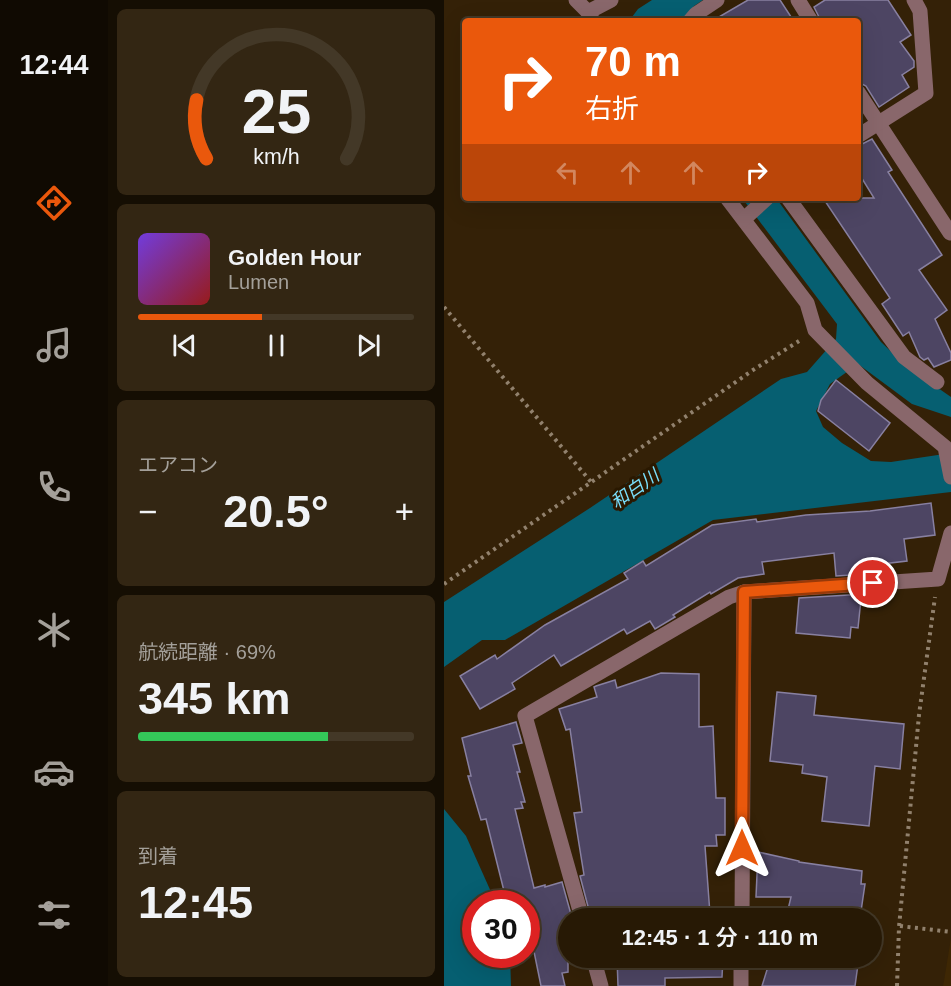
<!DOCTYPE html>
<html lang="ja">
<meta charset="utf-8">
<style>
:root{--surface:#271905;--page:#332613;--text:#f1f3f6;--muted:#a4a09a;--line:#433827;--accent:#ea580c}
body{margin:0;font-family:Arial,"Noto Sans JP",sans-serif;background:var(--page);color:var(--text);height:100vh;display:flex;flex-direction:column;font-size:22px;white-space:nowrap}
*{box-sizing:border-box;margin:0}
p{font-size:20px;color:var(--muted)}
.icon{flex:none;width:33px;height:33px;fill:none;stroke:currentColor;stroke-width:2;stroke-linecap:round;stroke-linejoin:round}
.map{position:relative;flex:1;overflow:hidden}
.drawer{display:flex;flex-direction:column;gap:9px;padding:9px;background:#150e03;width:336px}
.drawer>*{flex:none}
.banner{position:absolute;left:18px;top:18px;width:399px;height:183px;border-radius:6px;box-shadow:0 6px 24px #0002,0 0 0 2px var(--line);background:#ea580c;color:#fff;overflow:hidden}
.speed{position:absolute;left:18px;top:890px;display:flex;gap:12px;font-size:30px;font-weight:700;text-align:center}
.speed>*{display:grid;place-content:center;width:78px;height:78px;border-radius:50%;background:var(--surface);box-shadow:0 6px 24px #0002,0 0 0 2px var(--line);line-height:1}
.speed .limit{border:9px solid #d22;background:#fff;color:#111}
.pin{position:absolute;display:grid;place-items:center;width:51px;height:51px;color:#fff;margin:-26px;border:3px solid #fff;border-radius:50%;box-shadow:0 2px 6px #0007}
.me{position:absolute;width:66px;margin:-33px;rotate:0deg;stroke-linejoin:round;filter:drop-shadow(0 0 4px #0008)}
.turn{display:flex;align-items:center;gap:21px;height:126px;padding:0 24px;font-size:27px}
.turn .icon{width:78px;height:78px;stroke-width:2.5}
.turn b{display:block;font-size:42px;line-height:51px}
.lanes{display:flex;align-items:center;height:57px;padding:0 24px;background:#0003;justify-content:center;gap:30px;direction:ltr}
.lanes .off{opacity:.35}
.big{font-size:45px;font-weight:600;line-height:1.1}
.drawer .card{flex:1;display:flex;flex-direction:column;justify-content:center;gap:9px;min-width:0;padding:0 21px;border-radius:9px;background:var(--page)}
.drawer .dial{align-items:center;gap:0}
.dial svg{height:156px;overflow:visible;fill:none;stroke:var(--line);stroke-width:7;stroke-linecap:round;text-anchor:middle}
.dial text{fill:var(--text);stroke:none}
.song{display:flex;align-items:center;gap:18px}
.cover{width:72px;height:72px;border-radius:9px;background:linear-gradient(135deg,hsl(260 70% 55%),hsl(0 70% 35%))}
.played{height:6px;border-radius:3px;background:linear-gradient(90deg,var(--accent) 45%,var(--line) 45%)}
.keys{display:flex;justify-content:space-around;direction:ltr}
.heat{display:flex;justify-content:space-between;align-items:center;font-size:33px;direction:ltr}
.charge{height:9px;border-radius:4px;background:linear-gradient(90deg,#34c759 69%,var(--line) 0)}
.trip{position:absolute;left:114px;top:908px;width:324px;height:60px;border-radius:30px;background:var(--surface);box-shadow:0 6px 24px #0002,0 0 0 2px var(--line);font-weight:600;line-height:60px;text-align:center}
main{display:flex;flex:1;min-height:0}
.tabs{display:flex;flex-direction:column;width:108px;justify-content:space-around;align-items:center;background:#100a02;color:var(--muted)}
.tabs .icon{width:42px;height:42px}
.tabs .on{color:var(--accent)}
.tabs b{font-size:27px;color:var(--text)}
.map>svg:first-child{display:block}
.built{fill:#3e2704}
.water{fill:#065f71}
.building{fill:#4d4563;stroke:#8880a1;stroke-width:1.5}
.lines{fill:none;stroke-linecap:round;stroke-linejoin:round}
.path{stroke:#91816d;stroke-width:4;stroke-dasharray:3 4.5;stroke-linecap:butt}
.minor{stroke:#89676b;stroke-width:15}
.route-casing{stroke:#983908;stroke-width:15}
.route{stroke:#ea580c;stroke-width:10}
.labels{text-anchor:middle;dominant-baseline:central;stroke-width:6;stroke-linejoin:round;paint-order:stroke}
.water-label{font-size:18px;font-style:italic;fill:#7ae0fc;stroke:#2a1800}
</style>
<main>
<nav class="tabs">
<b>12:44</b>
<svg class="icon on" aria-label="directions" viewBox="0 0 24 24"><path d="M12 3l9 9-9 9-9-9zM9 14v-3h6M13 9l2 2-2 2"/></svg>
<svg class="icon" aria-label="music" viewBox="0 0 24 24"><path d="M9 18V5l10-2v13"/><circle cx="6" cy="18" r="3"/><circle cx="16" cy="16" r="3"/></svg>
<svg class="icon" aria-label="phone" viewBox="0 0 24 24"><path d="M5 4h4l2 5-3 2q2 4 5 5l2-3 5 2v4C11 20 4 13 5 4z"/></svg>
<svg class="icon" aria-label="climate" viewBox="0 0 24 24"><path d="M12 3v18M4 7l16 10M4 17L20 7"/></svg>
<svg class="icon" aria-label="car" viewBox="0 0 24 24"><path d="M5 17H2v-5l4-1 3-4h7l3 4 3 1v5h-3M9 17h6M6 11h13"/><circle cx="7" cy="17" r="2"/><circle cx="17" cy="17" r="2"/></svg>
<svg class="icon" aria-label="filters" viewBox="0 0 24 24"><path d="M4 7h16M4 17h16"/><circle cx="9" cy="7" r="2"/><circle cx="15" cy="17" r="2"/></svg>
</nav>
<section class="drawer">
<div class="card dial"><svg viewBox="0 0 100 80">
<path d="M14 69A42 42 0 1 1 86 69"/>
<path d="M14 69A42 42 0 0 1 9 39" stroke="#ea580c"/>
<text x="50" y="56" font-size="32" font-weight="700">25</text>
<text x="50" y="72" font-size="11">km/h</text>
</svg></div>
<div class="card">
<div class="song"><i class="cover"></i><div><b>Golden Hour</b><p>Lumen</p></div></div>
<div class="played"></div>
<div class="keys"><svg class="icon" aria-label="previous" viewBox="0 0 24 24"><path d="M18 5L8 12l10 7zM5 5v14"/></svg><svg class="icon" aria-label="pause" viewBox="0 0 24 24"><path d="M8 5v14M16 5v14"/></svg><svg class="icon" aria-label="next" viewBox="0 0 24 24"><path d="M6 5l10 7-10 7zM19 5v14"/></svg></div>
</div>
<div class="card"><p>エアコン</p>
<div class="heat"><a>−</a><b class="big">20.5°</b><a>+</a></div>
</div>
<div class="card"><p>航続距離 · 69%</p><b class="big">345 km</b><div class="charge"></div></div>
<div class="card"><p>到着</p><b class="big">12:45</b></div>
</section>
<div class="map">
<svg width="507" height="986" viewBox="0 0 507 986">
<rect width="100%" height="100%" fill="#342107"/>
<polygon class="built" points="507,938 507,986 499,986 500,981"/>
<g class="water">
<polygon points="208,0 259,0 250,6 239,21 185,21 194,9"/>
<polygon points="298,198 332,198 437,342 461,365 507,397 507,417 468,404 414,364 386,384 372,411 379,427 398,443 427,461 447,462 507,453 507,492 269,520 61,640 38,640 0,667 0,602 146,508 337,379 363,372 392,339 393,324"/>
<polygon points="0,809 22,836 52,903 32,903 32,954 66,954 67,986 0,986"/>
</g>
<g class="building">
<polygon points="304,0 336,0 349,20 353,17 356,21 268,21"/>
<polygon points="381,0 444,0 467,35 456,42 470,61 470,67 458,75 465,87 435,107 422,86 414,82 414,21 377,21 370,7"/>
<polygon points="428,139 448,170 444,172 498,255 475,270 503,310 491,319 507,353 507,360 490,367 484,358 480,360 476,357 465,332 459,336 438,304 446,298 379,198 430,198 414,172 414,146"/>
<polygon points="392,380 446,423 425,451 374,411 377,400"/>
<polygon points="487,503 491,535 460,539 463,561 438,564 438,573 392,576 390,553 318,562 320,574 294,578 267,594 266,592 229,615 231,617 211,629 206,621 183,634 180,629 117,666 110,655 68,683 71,689 36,709 16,676 51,655 53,659 101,625 184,579 180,573 199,561 202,566 268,525 312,519 313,522 362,515 426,511"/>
<polygon points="438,593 438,598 417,599 414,628 407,627 406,638 352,633 355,598"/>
<polygon points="217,673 255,674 255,727 269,726 272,798 281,798 281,835 272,835 273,846 261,846 266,914 258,915 258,918 147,918 136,876 140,875 130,813 138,812 126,729 122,730 115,709 153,697 150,687 152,686 171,680 173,688"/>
<polygon points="333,692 372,696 370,715 460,724 456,769 431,766 425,826 378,821 383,777 358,773 359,765 326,761"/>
<polygon points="72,722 78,743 69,745 76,772 73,772 81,802 77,802 79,808 71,809 90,888 101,885 101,887 118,882 128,918 124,918 124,972 118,973 121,986 97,986 86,932 82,933 82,903 75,903 72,892 61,895 42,819 37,820 24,776 27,776 18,738"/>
<polygon points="314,852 355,861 355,862 418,871 417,884 421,884 416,918 342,918 347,897 312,897"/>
<polygon points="173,957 279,958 278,977 221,978 221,986 174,986"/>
<polygon points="327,957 415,957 411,986 318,986"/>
</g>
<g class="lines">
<g class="path">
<polyline points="0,307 147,482"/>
<polyline points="0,584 309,370 355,341"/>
<polyline points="456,926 507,932"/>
<polyline points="453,986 455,927 475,715 491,597"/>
</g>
<g class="minor">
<polyline points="132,0 144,12 149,21"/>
<polyline points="354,0 367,21"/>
<polyline points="144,12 167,0"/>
<polyline points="246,21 252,14 273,0"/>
<polyline points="414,92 506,233"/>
<polyline points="414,136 482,93 476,11 470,0"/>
<polyline points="283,198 363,303 371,330 423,383 501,447 507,477"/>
<polyline points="344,198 460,357 493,382"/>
<polyline points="300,219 323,198"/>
<polyline points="138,918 81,716 285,597 300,592 494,579 507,533"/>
<polyline points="298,918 300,592"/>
<polyline points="149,957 157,986"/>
<polyline points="297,986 297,957"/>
</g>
</g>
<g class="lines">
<g class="route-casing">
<polyline id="route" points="298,848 300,592 429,583"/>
</g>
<use href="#route" class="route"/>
</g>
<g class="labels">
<g class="water-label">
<text transform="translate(191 489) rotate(-35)">和白川</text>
</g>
</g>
</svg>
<div class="speed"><div class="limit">30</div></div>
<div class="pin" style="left:429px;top:583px;background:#d93025"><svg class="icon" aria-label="arrive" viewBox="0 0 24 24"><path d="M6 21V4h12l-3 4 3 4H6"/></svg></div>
<svg class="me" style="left:298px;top:848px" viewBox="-20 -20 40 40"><path d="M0-17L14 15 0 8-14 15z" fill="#ea580c" stroke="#fff" stroke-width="4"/></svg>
<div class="trip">12:45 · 1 分 · 110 m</div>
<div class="banner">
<div class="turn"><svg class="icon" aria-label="right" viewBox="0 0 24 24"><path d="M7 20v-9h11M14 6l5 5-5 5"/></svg><div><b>70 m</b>右折</div></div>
<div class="lanes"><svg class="icon off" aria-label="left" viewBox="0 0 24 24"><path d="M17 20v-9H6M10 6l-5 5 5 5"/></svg><svg class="icon off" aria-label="ahead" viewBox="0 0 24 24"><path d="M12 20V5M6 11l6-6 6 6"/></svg><svg class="icon off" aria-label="ahead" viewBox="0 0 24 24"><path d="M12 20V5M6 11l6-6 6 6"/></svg><svg class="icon" aria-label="right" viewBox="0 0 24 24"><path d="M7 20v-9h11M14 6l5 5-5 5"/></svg></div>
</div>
</div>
</main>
